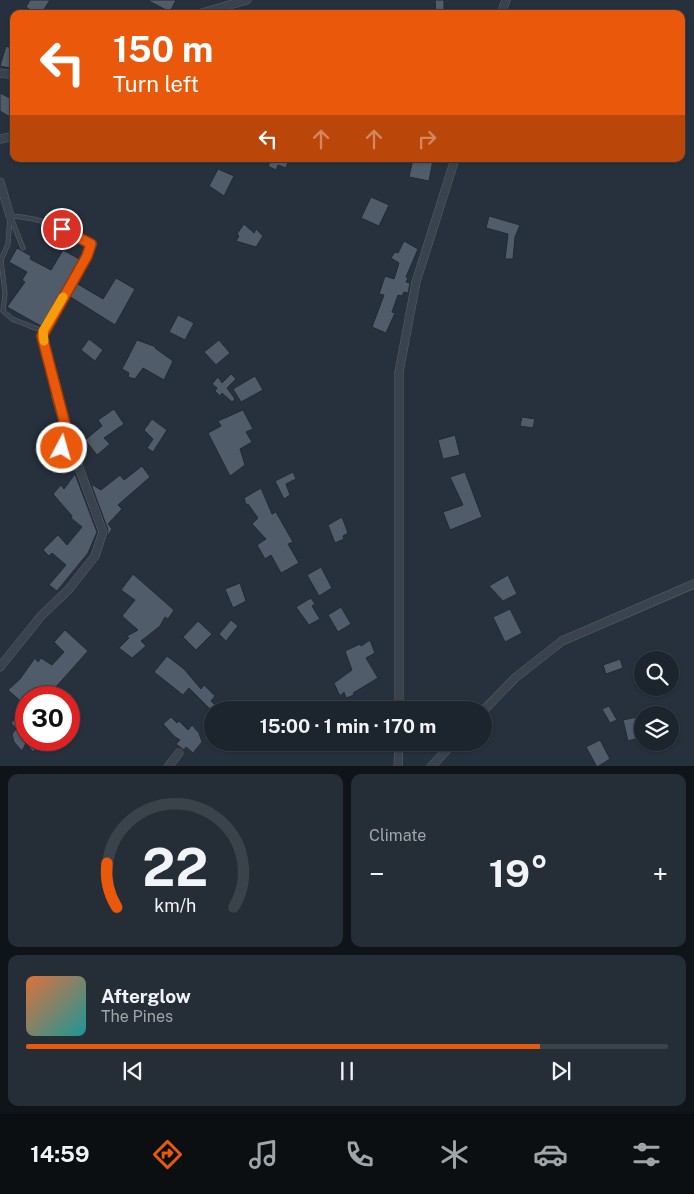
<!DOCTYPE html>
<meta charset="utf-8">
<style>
:root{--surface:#1c252e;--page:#252d36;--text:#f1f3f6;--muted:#a0a5aa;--line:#3a424a;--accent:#ea580c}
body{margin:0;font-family:"Public Sans",sans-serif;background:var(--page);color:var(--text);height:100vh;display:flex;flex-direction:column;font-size:19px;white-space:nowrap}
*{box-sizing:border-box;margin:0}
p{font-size:16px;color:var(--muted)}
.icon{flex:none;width:28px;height:28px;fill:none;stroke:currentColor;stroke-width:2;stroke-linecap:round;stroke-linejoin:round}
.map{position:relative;height:766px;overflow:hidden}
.sheet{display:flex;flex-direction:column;gap:8px;padding:8px;background:#0f1419;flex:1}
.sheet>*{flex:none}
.top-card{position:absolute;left:10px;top:10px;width:675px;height:152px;border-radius:10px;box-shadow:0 1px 4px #0004,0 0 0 1px var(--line);background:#ea580c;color:#fff;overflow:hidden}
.buttons{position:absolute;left:634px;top:651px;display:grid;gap:10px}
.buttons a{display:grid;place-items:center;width:45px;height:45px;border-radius:50%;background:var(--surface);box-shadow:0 1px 4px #0004,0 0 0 1px var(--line);font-size:25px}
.speed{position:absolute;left:15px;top:686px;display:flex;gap:10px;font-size:25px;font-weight:700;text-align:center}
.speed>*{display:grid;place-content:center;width:65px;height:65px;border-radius:50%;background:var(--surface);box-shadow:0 1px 4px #0004,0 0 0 1px var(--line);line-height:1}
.speed .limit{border:8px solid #d22;background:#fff;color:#111}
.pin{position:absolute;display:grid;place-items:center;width:42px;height:42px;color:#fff;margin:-21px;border:2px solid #fff;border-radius:50%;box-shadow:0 1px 5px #0007}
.me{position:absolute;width:55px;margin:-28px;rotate:6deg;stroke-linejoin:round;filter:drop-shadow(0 0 4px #0008)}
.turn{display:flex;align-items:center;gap:18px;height:105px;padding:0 20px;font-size:22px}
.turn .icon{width:65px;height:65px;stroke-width:2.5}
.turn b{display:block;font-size:35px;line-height:42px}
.lanes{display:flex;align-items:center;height:48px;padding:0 20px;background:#0003;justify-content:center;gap:25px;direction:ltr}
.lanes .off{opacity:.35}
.big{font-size:38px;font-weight:700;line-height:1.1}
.sheet .tile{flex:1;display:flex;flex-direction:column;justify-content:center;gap:8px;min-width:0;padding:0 18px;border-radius:10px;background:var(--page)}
.sheet .dial{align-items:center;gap:0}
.dial svg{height:130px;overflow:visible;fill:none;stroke:var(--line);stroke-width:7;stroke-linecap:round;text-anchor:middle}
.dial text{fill:var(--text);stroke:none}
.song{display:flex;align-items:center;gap:15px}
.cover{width:60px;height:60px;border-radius:8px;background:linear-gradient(135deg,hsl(20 70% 55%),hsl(180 70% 35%))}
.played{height:5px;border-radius:2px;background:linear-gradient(90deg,var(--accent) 80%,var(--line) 80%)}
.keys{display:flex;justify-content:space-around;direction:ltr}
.heat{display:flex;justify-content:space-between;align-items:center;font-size:28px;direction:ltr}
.sheet .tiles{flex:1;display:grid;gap:8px;grid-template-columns:1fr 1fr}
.tile:last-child{grid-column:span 2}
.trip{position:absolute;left:204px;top:701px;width:288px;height:50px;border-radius:25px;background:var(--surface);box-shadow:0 1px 4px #0004,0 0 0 1px var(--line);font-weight:700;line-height:50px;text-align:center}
.menu{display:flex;height:80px;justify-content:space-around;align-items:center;background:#0b0f12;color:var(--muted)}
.menu .icon{width:35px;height:35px}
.menu .on{color:var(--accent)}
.menu b{font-size:22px;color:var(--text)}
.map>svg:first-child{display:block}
.building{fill:#515c6a;stroke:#212a34}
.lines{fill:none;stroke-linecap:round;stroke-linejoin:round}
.lane-casing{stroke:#58616b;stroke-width:5}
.street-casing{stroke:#58616b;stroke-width:9}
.lane{stroke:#3a434d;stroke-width:4}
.street{stroke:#3a434d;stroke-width:8}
.route-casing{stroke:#983908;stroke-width:12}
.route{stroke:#ea580c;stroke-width:9}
.slow{stroke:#f59e0b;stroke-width:9}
</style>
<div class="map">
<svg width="694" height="767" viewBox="0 0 694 767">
<rect width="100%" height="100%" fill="#26313d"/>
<g class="building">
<polygon points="30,0 50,0 41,14 36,14 26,7"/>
<polygon points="147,0 176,0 170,12"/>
<polygon points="435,0 444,0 444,14 436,14"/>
<polygon points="6,46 14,49 14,69 0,66"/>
<polygon points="0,93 14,100 14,110 10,117 0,111"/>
<polygon points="263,159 289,159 286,168 278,165 276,170 268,166 270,162"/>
<polygon points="413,159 433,160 429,181 409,177"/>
<polygon points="218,169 234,176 224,196 209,186"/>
<polygon points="371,197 389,205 379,226 361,218"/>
<polygon points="489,216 520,225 515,237 513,259 505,259 508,234 486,228"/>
<polygon points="244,224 254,233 256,229 263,236 256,247 236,241 239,236 237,234"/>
<polygon points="404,241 418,249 406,277 408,278 406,282 410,283 408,293 404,292 402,296 398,295 392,312 395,313 386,333 372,327 384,295 379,294 385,276 394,279 399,263 391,258 395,252 398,253"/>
<polygon points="17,248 31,256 30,259 51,270 63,250 81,260 41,326 7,307 25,282 22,280 27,272 9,262"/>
<polygon points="116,278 135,289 115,325 69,296 76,283 103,299"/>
<polygon points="178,315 194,323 185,340 169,332"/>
<polygon points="89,339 103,350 95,361 81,350"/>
<polygon points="137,340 156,347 155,348 173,361 164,380 143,368 135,379 128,377 129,373 122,369"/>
<polygon points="219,340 230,353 216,365 204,352"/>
<polygon points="231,374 236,379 227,388 235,399 232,402 222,393 220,396 215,391 217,388 212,384 218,377 222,383"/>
<polygon points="255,376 263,390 241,402 233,389"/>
<polygon points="114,409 124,424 104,438 110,444 97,455 85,440 102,426 98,420"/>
<polygon points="243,410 253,429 246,432 252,442 240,449 245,465 230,476 208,433 221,426 218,421"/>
<polygon points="522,417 535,419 533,428 520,426"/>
<polygon points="152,419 167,430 153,452 147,448 153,439 144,430"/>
<polygon points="455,435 460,455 443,459 438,440"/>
<polygon points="142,466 150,477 118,505 122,509 108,524 112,529 107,537 108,530 91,484 101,490 120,475 124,480"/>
<polygon points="293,472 296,479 286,484 290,495 284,499 275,481"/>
<polygon points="465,472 482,517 450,530 443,512 463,505 450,477"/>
<polygon points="75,474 97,532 88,553 57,591 49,585 66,565 52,553 49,556 43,550 58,535 67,545 82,527 71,518 72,516 53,494 61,485 64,489"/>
<polygon points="261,488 272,514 276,512 293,542 288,544 299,563 281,573 271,555 265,559 257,545 266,539 252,524 258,518 248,504 246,505 244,498"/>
<polygon points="342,517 348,533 343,536 344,539 335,543 328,525"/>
<polygon points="321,567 332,588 319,596 307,575"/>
<polygon points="133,574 174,610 168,619 165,617 160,626 141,641 146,646 132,658 119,648 129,638 127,636 138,630 122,616 135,600 121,590"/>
<polygon points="508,575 517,594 503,601 489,586"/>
<polygon points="240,583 246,601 233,608 225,589"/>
<polygon points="311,598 315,604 312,606 320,619 309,625 296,607"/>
<polygon points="341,607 351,624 338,632 328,615"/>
<polygon points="510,609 522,633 505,642 493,617"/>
<polygon points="231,620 238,626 226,641 219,634"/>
<polygon points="198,621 212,634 196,650 183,637"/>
<polygon points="65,630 88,651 46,698 26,698 26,706 8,690 20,679 35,658 38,662 41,658 52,665 64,652 54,642"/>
<polygon points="370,640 375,653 366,658 378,678 353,693 354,695 346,698 344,692 340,696 334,683 352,670 345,651 360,644 361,646"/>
<polygon points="167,656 184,669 201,689 204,685 215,696 211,701 215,705 210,709 189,688 183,695 154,672"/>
<polygon points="620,659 623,668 606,674 603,665"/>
<polygon points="609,706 617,720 610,723 602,709"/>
<polygon points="26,707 26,740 42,740 33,752 26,743 22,751 14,742 12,734 16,729 11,723"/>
<polygon points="642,716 642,737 628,741 623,720"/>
<polygon points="171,717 177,723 179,721 188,730 192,725 199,733 202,742 193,753 186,747 184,750 176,744 180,740 175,737 163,724"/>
<polygon points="600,740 610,759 597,767 586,747"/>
</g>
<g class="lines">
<g class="lane-casing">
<g id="lane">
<path d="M 10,216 C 41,218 65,227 91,244 L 87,256 L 42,336"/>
<polyline points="10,216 8,244 1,260 5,294 3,311 12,319 43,331"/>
<polyline points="11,218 23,248"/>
</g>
</g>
<g class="street-casing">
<g id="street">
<polyline points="198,14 247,0"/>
<polyline points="501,14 506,0"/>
<polyline points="0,73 14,75"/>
<polyline points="0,139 14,136"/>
<polyline points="0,182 10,216"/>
<path d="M 65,428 C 58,442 63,458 78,465"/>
<polyline points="0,667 41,616 69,589 95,556 103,532 78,465 79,458 72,434 65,428 56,397 57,388 42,336"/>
<polyline points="399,710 399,372 416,282 455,159"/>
<polyline points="482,712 515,678 562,641 694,584"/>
<polyline points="168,767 179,753"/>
<polyline points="398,767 399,742"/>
<polyline points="431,767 454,742"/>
</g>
</g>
<use href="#lane" class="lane"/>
<use href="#street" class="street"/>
</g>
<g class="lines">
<g class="route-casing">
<polyline id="route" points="62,448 62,434 66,428 42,336 87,256 91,244 62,229"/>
</g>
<use href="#route" class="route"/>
<polyline class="slow" points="44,341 43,331 63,297"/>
</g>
</svg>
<div class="buttons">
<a><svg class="icon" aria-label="search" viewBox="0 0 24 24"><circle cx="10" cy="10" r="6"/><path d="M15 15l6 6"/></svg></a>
<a><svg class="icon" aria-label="layers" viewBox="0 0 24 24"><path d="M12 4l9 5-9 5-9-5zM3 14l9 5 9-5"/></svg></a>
</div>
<div class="speed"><div class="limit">30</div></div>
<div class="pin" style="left:62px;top:229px;background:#d93025"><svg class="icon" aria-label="arrive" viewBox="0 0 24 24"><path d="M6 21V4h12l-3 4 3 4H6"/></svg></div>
<svg class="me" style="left:62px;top:448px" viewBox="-20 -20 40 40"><circle r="17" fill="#ea580c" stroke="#fff" stroke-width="3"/><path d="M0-11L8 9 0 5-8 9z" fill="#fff"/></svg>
<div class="trip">15:00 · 1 min · 170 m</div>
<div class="top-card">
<div class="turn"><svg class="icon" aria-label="left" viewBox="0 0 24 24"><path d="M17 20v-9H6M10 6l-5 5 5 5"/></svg><div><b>150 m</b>Turn left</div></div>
<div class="lanes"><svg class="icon" aria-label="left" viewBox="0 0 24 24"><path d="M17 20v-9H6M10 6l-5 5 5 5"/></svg><svg class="icon off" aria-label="ahead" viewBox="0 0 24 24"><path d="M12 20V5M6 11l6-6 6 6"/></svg><svg class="icon off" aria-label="ahead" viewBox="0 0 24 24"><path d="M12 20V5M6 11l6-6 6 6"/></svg><svg class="icon off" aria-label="right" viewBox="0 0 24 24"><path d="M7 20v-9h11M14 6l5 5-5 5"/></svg></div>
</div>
</div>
<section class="sheet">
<div class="tiles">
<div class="tile dial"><svg viewBox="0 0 100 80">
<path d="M14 69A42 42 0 1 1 86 69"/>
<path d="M14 69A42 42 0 0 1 8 42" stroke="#ea580c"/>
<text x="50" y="56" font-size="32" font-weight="700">22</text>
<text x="50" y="72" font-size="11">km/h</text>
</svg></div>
<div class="tile"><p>Climate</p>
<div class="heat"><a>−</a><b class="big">19°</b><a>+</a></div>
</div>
<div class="tile">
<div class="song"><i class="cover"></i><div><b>Afterglow</b><p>The Pines</p></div></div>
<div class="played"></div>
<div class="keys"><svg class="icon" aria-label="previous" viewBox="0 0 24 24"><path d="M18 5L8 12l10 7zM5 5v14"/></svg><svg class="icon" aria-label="pause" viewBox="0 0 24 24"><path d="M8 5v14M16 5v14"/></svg><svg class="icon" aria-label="next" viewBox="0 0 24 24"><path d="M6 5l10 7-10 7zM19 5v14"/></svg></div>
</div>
</div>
</section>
<nav class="menu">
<b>14:59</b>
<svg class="icon on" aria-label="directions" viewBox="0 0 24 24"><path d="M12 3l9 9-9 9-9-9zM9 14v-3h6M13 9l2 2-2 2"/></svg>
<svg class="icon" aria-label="music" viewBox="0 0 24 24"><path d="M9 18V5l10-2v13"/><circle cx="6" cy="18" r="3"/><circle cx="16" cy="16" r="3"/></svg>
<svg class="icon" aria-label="phone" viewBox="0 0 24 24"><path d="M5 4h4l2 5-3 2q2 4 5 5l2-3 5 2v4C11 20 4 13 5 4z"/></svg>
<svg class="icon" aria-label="climate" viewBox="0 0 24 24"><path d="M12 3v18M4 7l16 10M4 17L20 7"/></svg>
<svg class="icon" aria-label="car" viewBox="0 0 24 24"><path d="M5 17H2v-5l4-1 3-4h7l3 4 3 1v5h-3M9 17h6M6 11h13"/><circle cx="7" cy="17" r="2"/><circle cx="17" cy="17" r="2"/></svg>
<svg class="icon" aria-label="filters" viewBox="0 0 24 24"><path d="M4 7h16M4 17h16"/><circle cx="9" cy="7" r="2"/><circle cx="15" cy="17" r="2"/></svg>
</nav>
